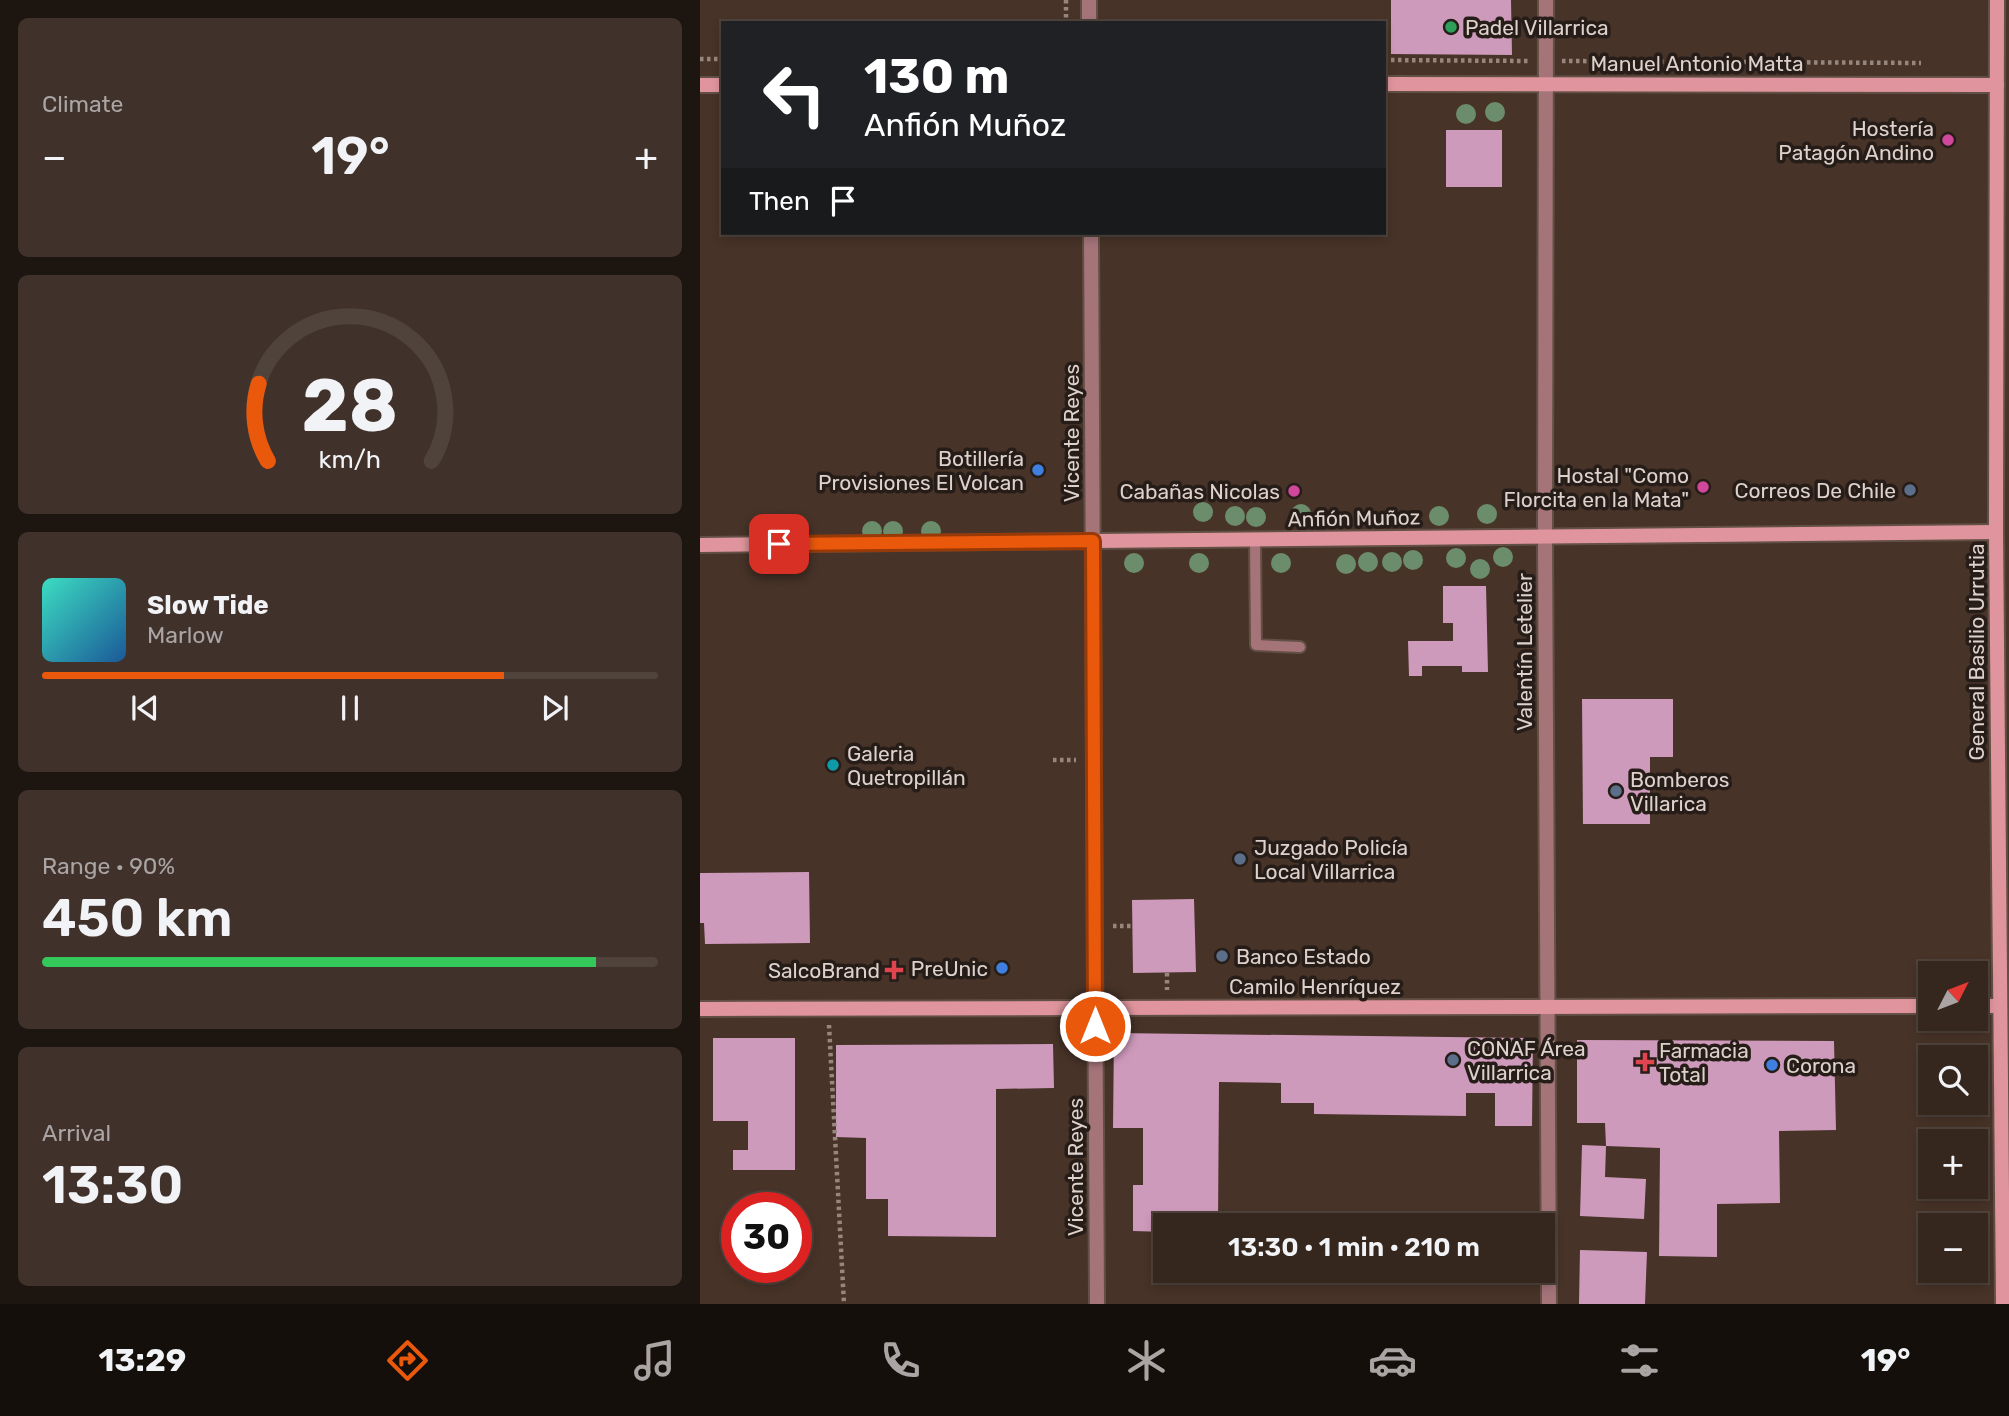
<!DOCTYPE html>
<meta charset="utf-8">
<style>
:root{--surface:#35261e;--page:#40322b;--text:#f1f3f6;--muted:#aaa5a4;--line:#4f433c;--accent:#ea580c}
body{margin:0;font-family:Rubik,sans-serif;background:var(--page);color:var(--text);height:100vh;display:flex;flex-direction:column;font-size:26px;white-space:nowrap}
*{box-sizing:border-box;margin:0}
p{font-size:23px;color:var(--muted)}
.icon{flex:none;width:38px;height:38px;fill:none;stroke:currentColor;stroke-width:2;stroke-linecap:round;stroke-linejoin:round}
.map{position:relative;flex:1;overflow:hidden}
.panel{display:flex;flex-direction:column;gap:18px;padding:18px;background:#1d1510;width:700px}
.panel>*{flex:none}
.banner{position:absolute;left:21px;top:21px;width:665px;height:214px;border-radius:0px;box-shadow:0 4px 10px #0003,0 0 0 2px var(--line);background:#202124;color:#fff;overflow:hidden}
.needle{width:46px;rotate:48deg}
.buttons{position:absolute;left:1218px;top:961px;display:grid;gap:14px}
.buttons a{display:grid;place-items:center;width:70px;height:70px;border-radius:0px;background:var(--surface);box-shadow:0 4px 10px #0003,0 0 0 2px var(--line);font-size:35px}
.speed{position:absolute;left:21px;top:1192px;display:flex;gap:14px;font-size:35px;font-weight:700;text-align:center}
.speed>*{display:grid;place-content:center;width:91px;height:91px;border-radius:50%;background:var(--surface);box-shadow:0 4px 10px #0003,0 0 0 2px var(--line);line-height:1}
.speed .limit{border:10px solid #d22;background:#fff;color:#111}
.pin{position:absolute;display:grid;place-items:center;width:60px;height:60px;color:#fff;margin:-30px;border-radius:14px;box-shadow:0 4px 10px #0006}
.me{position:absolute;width:77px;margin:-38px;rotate:0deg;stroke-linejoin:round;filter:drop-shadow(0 0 5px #0008)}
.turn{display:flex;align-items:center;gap:24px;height:147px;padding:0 28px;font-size:32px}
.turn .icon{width:91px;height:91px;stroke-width:2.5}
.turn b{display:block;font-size:49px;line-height:60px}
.then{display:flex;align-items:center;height:66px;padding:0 28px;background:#0003;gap:14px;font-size:26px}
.big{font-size:52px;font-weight:600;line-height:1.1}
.panel .tile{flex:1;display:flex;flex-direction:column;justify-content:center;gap:10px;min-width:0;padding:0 24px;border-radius:10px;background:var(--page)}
.panel .dial{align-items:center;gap:0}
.dial svg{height:182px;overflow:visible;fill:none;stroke:var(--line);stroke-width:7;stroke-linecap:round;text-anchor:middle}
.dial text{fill:var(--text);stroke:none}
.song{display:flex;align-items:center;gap:21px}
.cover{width:84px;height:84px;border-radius:10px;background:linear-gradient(135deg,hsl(170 70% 55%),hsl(210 70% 35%))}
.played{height:7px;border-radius:4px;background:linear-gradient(90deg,var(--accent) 75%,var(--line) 75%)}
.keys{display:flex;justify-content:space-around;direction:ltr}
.heat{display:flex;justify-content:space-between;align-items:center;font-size:38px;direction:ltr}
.charge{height:10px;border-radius:5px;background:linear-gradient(90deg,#34c759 90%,var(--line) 0)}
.trip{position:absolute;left:453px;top:1213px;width:402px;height:70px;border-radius:0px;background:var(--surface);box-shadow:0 4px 10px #0003,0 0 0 2px var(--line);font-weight:600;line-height:70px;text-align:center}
.tab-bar{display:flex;height:112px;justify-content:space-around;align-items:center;background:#150f0c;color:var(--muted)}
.tab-bar .icon{width:49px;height:49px}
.tab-bar .on{color:var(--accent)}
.tab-bar b{font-size:32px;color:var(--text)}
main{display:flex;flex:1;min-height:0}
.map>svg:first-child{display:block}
.building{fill:#ce9abb}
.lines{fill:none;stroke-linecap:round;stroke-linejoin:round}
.lane-casing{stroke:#624f45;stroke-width:14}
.street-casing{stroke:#624f45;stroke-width:18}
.secondary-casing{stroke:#624f45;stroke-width:18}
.path{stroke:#97867e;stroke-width:4.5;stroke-dasharray:3.5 3.5;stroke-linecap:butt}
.lane{stroke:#a47479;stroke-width:10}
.street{stroke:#a47479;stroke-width:14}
.secondary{stroke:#e0959e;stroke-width:14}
.tree{fill:#6b8d6c}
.route-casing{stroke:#983908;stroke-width:18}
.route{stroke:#ea580c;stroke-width:12}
.leisure-dot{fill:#2e9e5b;stroke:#261d18;stroke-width:2.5}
.hotel-dot{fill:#d1479c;stroke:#261d18;stroke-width:2.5}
.shop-dot{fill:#3f7fe0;stroke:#261d18;stroke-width:2.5}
.service-dot{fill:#5c6f8a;stroke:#261d18;stroke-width:2.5}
.culture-dot{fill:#0f9aa8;stroke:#261d18;stroke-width:2.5}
.health-dot{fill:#e0444e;stroke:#261d18;stroke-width:2.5}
.labels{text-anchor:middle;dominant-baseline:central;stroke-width:7;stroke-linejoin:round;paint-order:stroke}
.poi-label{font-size:21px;fill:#ded0ca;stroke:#261d18;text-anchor:start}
.street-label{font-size:21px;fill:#ded0ca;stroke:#261d18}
</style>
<main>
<section class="panel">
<div class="tile"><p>Climate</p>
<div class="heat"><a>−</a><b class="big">19°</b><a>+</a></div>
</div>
<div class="tile dial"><svg viewBox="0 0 100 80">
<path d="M14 69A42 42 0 1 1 86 69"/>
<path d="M14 69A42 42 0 0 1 10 35" stroke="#ea580c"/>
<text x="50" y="56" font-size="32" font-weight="700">28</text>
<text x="50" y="72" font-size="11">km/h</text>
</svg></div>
<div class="tile">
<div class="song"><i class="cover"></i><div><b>Slow Tide</b><p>Marlow</p></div></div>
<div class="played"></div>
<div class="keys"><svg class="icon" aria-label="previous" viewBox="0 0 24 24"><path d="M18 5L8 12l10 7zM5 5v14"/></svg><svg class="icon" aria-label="pause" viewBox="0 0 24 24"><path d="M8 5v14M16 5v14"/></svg><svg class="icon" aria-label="next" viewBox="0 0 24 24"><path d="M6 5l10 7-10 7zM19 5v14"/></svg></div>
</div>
<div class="tile"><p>Range · 90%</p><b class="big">450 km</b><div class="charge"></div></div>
<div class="tile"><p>Arrival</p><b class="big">13:30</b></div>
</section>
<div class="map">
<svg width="1309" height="1304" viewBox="0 0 1309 1304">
<rect width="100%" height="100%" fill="#473328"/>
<g class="building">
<polygon points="691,0 811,0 812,55 691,54"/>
<rect x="746" y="130" width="56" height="57"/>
<polygon points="743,586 786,586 788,672 762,672 762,666 722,666 722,676 709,676 708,641 753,641 753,623 743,623"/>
<polygon points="882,699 973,699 973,757 950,757 950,824 883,824"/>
<polygon points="109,872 110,943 5,944 4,923 0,923 0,873"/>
<polygon points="494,899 496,972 433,973 432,900"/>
<polygon points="414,1033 833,1038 832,1126 795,1126 795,1093 766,1093 766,1116 614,1114 614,1103 581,1103 581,1083 519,1082 518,1225 466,1225 466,1232 433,1231 433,1185 443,1185 443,1128 413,1128"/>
<polygon points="13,1038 95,1038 95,1170 33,1170 33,1150 48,1150 48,1121 13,1121"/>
<polygon points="877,1040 1134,1041 1136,1130 1079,1131 1080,1203 1017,1204 1017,1257 959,1256 960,1148 906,1146 905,1123 877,1123"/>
<polygon points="353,1044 354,1088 296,1089 296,1237 188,1236 188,1199 166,1199 166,1138 136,1137 136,1045"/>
<polygon points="882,1145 906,1146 905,1177 946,1179 944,1219 880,1216"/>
<polygon points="880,1250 947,1252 945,1304 879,1304"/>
</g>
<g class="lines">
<g class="lane-casing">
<polyline id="lane" points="555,540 556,645 600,647"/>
</g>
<g class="street-casing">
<g id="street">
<polyline points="389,0 389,23"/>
<polyline points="846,0 845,537 849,1304"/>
<polyline points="391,233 397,1304"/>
</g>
</g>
<g class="secondary-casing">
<g id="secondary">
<polyline points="1297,0 1296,532 1303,1304"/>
<polyline points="684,84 1297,85"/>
<polyline points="0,85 23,85"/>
<polyline points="0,545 1296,532"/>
<polyline points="1276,1006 1300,1006"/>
<polyline points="0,1009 1230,1006"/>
</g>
</g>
<g class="path">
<polyline points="366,0 366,23"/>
<polyline points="0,59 23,59"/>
<polyline points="684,60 829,61"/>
<polyline points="862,61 1221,63"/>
<polyline points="353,760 376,760"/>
<polyline points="413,926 433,926"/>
<polyline points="467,973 467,990"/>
<polyline points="129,1025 144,1304"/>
</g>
<use href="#lane" class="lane"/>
<use href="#street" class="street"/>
<use href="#secondary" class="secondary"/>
</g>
<g class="tree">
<circle cx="795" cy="112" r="10"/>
<circle cx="766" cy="114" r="10"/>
<circle cx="503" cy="512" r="10"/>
<circle cx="601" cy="514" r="10"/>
<circle cx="787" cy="514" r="10"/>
<circle cx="535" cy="516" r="10"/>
<circle cx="739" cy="516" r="10"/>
<circle cx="556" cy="517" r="10"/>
<circle cx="172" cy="531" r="10"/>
<circle cx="193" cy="531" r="10"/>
<circle cx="231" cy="531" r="10"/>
<circle cx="803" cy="557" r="10"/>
<circle cx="756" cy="558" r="10"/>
<circle cx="713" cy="560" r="10"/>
<circle cx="668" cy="562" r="10"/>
<circle cx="692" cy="562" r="10"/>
<circle cx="434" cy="563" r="10"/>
<circle cx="499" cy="563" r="10"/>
<circle cx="581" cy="563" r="10"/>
<circle cx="646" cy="564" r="10"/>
<circle cx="780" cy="569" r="10"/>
</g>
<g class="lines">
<g class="route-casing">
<polyline id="route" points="79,544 393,541 395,1026"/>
</g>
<use href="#route" class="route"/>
</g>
<circle class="leisure-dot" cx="751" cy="27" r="7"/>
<g class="hotel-dot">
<circle cx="1248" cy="140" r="7"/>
<circle cx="1003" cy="487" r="7"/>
<circle cx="594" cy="491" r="7"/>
</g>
<g class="shop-dot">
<circle cx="338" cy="470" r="7"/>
<circle cx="302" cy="968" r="7"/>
<circle cx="1072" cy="1065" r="7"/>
</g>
<g class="service-dot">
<circle cx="1210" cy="490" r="7"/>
<circle cx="916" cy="791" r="7"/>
<circle cx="540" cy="859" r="7"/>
<circle cx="522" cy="956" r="7"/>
<circle cx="753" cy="1060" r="7"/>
</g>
<circle class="culture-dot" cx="133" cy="765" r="7"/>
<g class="health-dot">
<path d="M190.5 959.5h7v7h7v7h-7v7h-7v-7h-7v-7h7z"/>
<path d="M941.5 1051.5h7v7h7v7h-7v7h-7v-7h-7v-7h7z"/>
</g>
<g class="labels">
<g class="poi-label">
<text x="765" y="27">Padel Villarrica</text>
<text x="1234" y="128" text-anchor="end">Hostería<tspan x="1234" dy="24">Patagón Andino</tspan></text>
<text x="324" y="458" text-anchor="end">Botillería<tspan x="324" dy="24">Provisiones El Volcan</tspan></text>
<text x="989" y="475" text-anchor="end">Hostal "Como<tspan x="989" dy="24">Florcita en la Mata"</tspan></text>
<text x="1196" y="490" text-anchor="end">Correos De Chile</text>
<text x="580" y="491" text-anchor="end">Cabañas Nicolas</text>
<text x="147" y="753">Galeria<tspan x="147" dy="24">Quetropillán</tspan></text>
<text x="930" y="779">Bomberos<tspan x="930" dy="24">Villarica</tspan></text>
<text x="554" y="847">Juzgado Policía<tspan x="554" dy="24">Local Villarrica</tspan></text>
<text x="536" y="956">Banco Estado</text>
<text x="288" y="968" text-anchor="end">PreUnic</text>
<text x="180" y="970" text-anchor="end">SalcoBrand</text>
<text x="767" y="1048">CONAF Área<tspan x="767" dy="24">Villarrica</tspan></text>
<text x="959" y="1050">Farmacia<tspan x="959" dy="24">Total</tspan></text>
<text x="1086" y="1065">Corona</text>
</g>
<g class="street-label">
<text x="997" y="63">Manuel Antonio Matta</text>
<text transform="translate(371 433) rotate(-90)">Vicente Reyes</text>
<text transform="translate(654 518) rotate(-1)">Anfión Muñoz</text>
<text transform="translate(824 652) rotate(-90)">Valentín Letelier</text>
<text transform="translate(1276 652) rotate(-90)">General Basilio Urrutia</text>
<text x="615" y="986">Camilo Henríquez</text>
<text transform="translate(375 1167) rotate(-90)">Vicente Reyes</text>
</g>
</g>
</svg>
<div class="buttons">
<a><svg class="needle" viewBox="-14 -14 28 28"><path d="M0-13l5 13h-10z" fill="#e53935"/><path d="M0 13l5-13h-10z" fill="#aaa5a4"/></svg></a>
<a><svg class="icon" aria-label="search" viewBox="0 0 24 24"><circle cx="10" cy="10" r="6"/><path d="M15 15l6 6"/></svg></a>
<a>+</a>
<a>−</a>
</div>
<div class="speed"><div class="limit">30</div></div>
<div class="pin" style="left:79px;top:544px;background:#d93025"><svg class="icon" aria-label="arrive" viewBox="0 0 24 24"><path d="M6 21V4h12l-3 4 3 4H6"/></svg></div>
<svg class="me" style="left:395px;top:1026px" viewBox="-20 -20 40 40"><circle r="17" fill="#ea580c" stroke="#fff" stroke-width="3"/><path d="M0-11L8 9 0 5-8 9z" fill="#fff"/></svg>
<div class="trip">13:30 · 1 min · 210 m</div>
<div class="banner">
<div class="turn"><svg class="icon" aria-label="left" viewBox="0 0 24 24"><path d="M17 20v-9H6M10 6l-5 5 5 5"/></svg><div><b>130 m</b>Anfión Muñoz</div></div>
<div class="then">Then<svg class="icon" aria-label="arrive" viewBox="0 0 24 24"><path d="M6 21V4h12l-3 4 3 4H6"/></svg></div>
</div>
</div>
</main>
<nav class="tab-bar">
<b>13:29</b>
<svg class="icon on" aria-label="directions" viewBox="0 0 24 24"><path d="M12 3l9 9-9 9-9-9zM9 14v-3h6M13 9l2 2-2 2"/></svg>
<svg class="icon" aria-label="music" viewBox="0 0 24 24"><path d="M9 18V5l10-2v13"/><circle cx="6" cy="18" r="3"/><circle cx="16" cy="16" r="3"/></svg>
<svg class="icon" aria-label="phone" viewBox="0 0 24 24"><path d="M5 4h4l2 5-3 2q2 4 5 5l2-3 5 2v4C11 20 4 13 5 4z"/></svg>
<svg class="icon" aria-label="climate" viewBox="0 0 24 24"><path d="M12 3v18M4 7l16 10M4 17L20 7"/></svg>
<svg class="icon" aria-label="car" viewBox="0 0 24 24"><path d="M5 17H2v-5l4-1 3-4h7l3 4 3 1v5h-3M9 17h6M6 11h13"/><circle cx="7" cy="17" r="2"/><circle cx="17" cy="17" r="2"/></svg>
<svg class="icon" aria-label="filters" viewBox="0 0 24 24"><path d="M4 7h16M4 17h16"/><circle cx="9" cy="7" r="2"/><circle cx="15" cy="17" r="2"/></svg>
<b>19°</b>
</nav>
